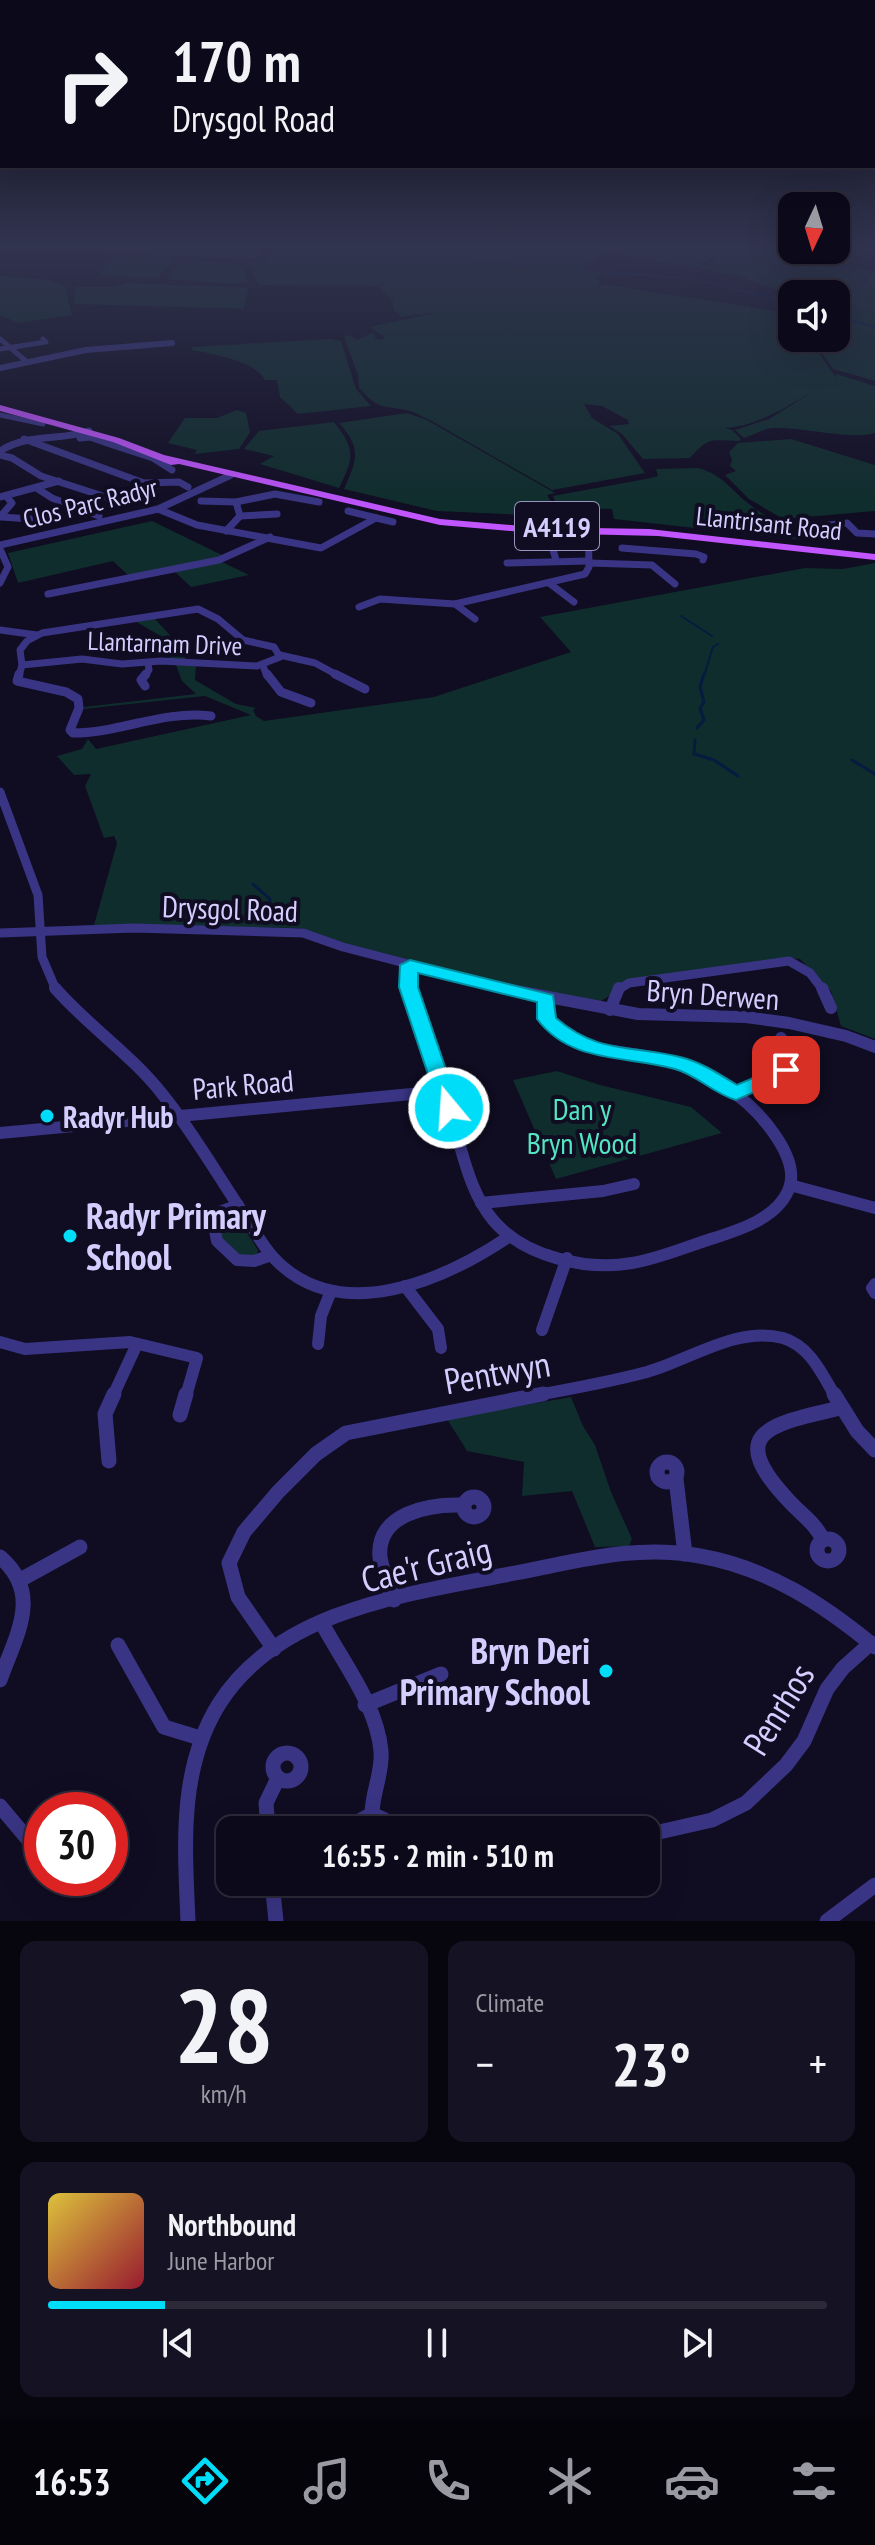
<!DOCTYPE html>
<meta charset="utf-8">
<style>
:root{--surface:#0c091a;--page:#151223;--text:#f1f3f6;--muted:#9a9aa2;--line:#2c2a39;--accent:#00ddf9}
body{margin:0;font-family:"PT Sans Narrow",sans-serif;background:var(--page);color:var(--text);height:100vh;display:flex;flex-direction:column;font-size:30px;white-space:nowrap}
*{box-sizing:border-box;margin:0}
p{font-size:26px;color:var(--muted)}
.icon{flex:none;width:44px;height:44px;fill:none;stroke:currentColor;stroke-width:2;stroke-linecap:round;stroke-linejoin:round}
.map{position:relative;height:1921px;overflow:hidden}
.sheet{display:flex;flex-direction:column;gap:20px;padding:20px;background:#07050e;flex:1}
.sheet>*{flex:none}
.guide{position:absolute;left:0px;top:0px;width:876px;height:168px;box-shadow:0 8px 32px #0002,0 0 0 2px var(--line);background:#0c091a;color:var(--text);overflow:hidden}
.needle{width:52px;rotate:184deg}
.fabs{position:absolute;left:778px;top:192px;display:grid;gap:16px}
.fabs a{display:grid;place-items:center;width:72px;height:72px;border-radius:16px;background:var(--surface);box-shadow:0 8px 32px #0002,0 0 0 2px var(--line);font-size:40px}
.speed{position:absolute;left:24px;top:1792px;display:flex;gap:16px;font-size:40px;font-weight:700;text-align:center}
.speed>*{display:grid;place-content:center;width:104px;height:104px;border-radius:50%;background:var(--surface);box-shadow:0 8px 32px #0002,0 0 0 2px var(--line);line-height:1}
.speed .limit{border:12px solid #d22;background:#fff;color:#111}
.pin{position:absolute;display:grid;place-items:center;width:68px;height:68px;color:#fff;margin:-34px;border-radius:16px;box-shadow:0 4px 12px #0006}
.me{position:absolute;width:88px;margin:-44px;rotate:342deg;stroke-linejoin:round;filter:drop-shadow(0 0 6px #0008)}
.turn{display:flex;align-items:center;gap:28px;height:168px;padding:0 40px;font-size:36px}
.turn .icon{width:104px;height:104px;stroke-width:2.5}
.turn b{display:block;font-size:56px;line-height:68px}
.big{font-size:60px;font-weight:700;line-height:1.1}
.sheet .card{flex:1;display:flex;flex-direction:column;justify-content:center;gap:12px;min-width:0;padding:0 28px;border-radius:16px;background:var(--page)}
.sheet .dial{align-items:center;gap:0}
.dial b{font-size:104px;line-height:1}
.song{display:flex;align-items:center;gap:24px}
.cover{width:96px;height:96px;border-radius:12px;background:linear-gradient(135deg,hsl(50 70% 55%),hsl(350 70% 35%))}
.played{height:8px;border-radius:4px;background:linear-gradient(90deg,var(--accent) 15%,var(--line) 15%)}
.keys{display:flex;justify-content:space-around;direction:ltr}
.heat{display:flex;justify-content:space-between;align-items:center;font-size:44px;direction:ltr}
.sheet .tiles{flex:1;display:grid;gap:20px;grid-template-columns:1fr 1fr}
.card:last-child{grid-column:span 2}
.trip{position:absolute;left:216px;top:1816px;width:444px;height:80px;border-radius:16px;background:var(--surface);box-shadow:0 8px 32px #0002,0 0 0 2px var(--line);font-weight:700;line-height:80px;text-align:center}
.tabs{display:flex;height:128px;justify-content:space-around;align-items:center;background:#05040a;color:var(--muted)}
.tabs .icon{width:56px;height:56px}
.tabs .selected{color:var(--accent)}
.tabs b{font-size:36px;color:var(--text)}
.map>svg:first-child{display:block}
.green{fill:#0f2d2c;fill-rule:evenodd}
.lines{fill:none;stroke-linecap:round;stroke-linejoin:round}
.stream-far1{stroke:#071b41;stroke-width:2}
.stream{stroke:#071b41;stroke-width:3}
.minor-far4{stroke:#393584;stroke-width:5}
.minor-far3{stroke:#393584;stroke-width:7}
.minor-far2{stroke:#393584;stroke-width:9}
.minor-far1{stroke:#393584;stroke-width:12}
.minor{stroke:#393584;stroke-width:15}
.tertiary{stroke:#393584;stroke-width:6}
.primary{fill:#c155ff;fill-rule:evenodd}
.route{fill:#00ddf9;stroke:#0090a2;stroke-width:2}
.poi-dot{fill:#00ddf9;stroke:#100c22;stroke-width:3}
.labels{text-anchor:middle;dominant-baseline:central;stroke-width:8;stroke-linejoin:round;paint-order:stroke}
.far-street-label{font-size:26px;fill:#d4ceff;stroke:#100c22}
.shield{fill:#100c22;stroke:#9994bd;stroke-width:2}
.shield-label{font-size:28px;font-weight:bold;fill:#d4ceff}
.street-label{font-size:30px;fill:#d4ceff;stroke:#100c22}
.park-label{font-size:30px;fill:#54e5c2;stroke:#100c22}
.poi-label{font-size:30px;font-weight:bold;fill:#d4ceff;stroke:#100c22;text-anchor:start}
.near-poi-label{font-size:36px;font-weight:bold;fill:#d4ceff;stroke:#100c22;text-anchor:start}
.near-street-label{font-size:36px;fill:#d4ceff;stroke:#100c22}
</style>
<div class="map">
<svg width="875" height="1921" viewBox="0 0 875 1921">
<rect width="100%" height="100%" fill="#100c22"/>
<g class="green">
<path d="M 37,244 L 792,244 L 792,250 L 820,250 L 825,256 L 875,273 L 875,381 L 833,369 L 821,352 L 801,341 L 819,353 L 836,378 L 836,374 L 875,386 L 875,433 C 852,440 802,427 774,428 C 764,428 754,435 744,438 L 735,430 L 769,419 L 811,393 C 783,408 756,427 724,428 L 732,430 L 741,439 L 739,441 C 708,440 709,437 690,458 L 643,459 L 622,434 L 609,426 L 629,424 L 628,420 L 602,406 L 584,404 L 592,418 L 618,434 L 645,473 L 552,490 L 430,420 C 422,417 416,412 406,410 C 379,405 380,410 359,388 L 358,375 L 344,337 L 349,335 L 357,340 L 372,333 L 375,334 L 375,338 L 382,340 L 385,337 L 369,327 L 440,312 L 401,317 L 393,309 L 393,302 L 380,287 L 395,271 L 379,286 L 259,285 L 248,262 L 263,263 L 273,249 L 262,246 L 257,259 L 31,249 ZM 610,247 L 606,252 L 694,267 L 728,248 L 708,264 L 697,268 L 742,277 L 792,296 L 831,294 L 868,274 L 834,294 L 836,338 L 793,339 L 792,311 L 787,313 L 604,284 L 596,288 L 600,281 L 595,277 L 608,275 L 583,269 Z"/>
<polygon points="116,256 174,259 157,278 99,276"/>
<polygon points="182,261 238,264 242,267 248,282 236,284 167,279"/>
<polygon points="0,276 50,280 65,286 72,315 18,323 0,315"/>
<polygon points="127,283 248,288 244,309 74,304 75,287 112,287"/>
<path d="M 330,339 L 341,341 L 356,389 L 371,406 L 298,414 L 280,397 L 277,380 L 265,380 C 255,361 213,354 192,350 L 191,347 Z"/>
<polygon points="237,410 246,413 250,432 239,449 194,454 197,450 168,443 185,418 217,418"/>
<path d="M 407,413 L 427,420 L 555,493 L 547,495 L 556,510 L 549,516 L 437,511 L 344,489 C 357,460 362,448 339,423 Z"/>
<path d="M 334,422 C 356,450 354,457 339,488 L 260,464 L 274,456 L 244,449 L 259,431 Z"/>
<polygon points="791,439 875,465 875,511 783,519 749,499 725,475 736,471 730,466 732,460 729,452 738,443"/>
<path d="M 698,468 C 722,474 731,490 749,504 C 766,517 785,526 802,540 L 614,519 L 612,509 L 565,508 L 564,517 L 553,516 L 560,512 L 553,496 L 651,478 L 658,476 L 656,469 Z"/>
<polygon points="152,521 226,557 130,577 113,561 18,583 8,553"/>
<polygon points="220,561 249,575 191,587 173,570"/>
<polygon points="875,563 875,1039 841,1026 831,991 800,959 788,958 637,979 601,1001 538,994 348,944 301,928 94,925 117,843 114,836 104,838 85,786 91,774 74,775 57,756 82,749 88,739 96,749 251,715 205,696 83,709 84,707 196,694 182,681 176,665 196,665 195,680 236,704 256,708 253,710 256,716 264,721 434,697 571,652 540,617 805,568 843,569"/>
<polygon points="155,619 181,647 186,661 171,660 166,646 102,653 167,643 164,638 133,620"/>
<polygon points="557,1071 600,1085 691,1107 722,1133 556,1179 513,1080"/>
<polygon points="228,1213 235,1214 258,1250 257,1255 241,1257 220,1237 219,1218"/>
<polygon points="571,1397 583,1426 595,1445 611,1492 632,1539 629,1546 595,1547 572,1491 522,1496 524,1462 467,1451 447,1419"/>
</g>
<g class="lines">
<g class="stream-far1">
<polyline points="263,244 692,279 792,303"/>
<polyline points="836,316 875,327"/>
<polyline points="681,616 712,636"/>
<polyline points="704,676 713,647 718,644"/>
</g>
<g class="stream">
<polyline points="697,728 704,720 700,708 704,702 700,687 704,674"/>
<polyline points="695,740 694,754 714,760 738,776"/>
<polyline points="852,760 875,774"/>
<polyline points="253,884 270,899 270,903 263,906"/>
</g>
<g class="minor-far4">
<polyline points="0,339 27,362"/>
<polyline points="0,349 46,342 43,339"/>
<polyline points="0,415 43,424"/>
<polyline points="84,433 89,431"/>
</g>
<g class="minor-far3">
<polyline points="80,438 90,437 113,445"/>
<polyline points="24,439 144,483 179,482 188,487"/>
<polyline points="116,446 153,458 172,470"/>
<path d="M 0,451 C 28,433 59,441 89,431"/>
<polyline points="0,455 12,458 41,476 109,498"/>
<polyline points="38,489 52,498 99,516"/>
<polyline points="140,494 154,489 156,484"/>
<polyline points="0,497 59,481"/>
<polyline points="201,501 236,502"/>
<polyline points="158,509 197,525 321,548 376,518"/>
<polyline points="348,511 393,522"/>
<polyline points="240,516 277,514"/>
<polyline points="0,517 12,503 6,496"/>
<polyline points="2,517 30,519"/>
<polyline points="820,526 847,523 857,533 875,534"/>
<polyline points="226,531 240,516 236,502 275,494 319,502"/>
<polyline points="551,543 556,560"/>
<polyline points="0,545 158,509 231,475"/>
<polyline points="622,548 696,554 704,557 703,560"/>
<polyline points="0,549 8,567 0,583"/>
<polyline points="507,563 589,561"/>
<polyline points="589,563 652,565 675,584"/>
<polyline points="549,583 574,602"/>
<polyline points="48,594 219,560 270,537"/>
<polyline points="455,604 475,619"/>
<polyline points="359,607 380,599 455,604 585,574 589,567 588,514"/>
<polygon points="198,609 218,619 243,640 274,647 280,657 257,666 161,661 122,664 82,659 22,665 20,650 27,641 42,633"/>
<polyline points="0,630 37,635"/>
<polyline points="280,655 315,663 339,676"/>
<polyline points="263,666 267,676"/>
<polyline points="19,676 22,665"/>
<polyline points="144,676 149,670 148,663"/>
</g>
<g class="minor-far2">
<path d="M 19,674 L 17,681 L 66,692 L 78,699 L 79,708 L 70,730 L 73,733 C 120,733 163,710 211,716"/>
<polyline points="267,674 281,692 311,703"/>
<polyline points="335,674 365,689"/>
<polyline points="145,686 141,680 146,674"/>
<polyline points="0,792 38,895 42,957 56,990"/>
<polyline points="0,933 134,928 303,933 343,947 508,990"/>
<polyline points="410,990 410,965"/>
<polyline points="618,990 629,983 789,961 810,973 823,990"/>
</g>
<g class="minor-far1">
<path d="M 55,988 C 88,1026 131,1054 163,1095 C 193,1132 218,1176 245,1216 C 253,1229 262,1244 272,1256 C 337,1328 443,1281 510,1236"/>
<path d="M 409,988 C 424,1034 440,1080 454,1126 C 464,1158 471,1194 493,1220 C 524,1257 587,1271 632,1263 C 658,1259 683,1248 708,1240 C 736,1231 775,1220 788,1191 C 797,1172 786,1151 775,1135 C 747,1093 699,1066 650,1057 C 611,1049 574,1052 546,1019 L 546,999"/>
<polyline points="501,988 638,1014 746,1017 789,1023 846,1036 875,1047"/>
<polyline points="822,988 831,1008"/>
<polyline points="610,1010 619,988"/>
<polyline points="736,1093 790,1068 791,1056 781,1038"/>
<polyline points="0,1133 443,1091"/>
<polyline points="790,1185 875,1208"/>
<polyline points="481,1203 603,1191 634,1184"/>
<polyline points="238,1205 222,1211 213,1220 217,1241 237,1260 254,1261 271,1255"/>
<polyline points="875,1284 872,1288 875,1293"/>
<polyline points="405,1286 438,1329 441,1348"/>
<polyline points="542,1330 567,1258"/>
<polyline points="0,1342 25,1349 130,1342 197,1358 186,1396"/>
<polyline points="318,1344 321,1316 331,1291"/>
<polyline points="113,1396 137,1344"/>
<path d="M 532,1396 C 571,1389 609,1382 647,1372 C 690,1360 736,1326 783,1338 C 810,1346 822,1374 835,1396"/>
</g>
<g class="minor">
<polyline points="834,1394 857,1431 875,1450"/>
<polyline points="180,1415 186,1394"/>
<polyline points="109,1461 105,1414 114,1394"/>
<circle cx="667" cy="1472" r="10"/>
<polyline points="676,1479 685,1554"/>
<circle cx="474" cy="1507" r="10"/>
<circle cx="828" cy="1550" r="11"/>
<path d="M 823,1540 C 816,1524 802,1515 790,1502 C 722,1431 772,1424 840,1408"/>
<path d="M 0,1557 C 43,1594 16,1635 0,1680"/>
<polyline points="22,1579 80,1547"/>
<path d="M 394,1600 C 389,1586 382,1572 380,1557 C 376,1513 430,1504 462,1505"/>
<path d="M 323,1625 C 344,1664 377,1706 381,1751 C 383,1772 372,1793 372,1814"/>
<polyline points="118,1645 164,1727 200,1738"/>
<polyline points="274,1649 238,1597 229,1563 244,1532 278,1492 316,1454 346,1433 543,1394"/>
<polyline points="365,1705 441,1674"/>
<circle cx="287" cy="1767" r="14"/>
<polyline points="0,1806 42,1856"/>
<polyline points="268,1830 266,1803 278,1778"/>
<polyline points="359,1830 361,1820 372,1814 385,1820 387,1830"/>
<polyline points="646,1835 712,1820 746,1803 786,1765 804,1741 827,1689 843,1668 871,1643"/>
<polyline points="272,1882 276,1921"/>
<path d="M 188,1921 C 185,1847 178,1770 219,1704 C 279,1608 415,1593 515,1573 C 579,1561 635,1544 700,1556 C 768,1568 823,1604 875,1647"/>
<polyline points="827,1921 875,1885"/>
</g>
<polyline class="tertiary" points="0,368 86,350 172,343"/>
<polygon class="primary" points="0,405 119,438 164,455 440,519 534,527 649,529 875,554 875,560 658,536 534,533 440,525 179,464 171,465 113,442 0,411"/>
</g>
<linearGradient id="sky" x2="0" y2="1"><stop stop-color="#090713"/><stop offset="0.48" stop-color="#31344f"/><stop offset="1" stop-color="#31344f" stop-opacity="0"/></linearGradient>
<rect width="875" height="513" fill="url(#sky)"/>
<path class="route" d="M 410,960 L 553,995 L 556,1018 C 598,1054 630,1045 680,1057 C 701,1062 719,1074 737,1085 L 786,1064 L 796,1070 L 793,1075 L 736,1100 C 714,1094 697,1075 675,1069 C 626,1055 571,1064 537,1019 L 537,1002 L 418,973 L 418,987 L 459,1108 L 456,1113 L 441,1113 L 399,987 L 400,965 Z"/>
<g class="poi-dot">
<circle cx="47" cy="1116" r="8"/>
<circle cx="70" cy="1236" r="8"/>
<circle cx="606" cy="1671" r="8"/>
</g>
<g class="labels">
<g class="far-street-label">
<text transform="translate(90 503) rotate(-14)">Clos Parc Radyr</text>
<text transform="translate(769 523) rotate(6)">Llantrisant Road</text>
<text transform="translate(165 643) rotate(2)">Llantarnam Drive</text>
</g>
<rect class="shield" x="515" y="502" width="84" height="48" rx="6"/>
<g class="shield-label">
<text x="557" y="526">A4119</text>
</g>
<g class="street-label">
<text transform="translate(230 908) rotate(2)">Drysgol Road</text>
<text transform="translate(713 994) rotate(4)">Bryn Derwen</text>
<text transform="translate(243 1084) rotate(-5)">Park Road</text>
</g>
<g class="park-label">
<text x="582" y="1108">Dan y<tspan x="582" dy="34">Bryn Wood</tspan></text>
</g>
<g class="poi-label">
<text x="63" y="1116">Radyr Hub</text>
</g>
<g class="near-poi-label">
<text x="86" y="1215">Radyr Primary<tspan x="86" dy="41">School</tspan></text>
<text x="590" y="1650" text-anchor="end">Bryn Deri<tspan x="590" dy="41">Primary School</tspan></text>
</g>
<g class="near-street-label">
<text transform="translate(497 1372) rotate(-10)">Pentwyn</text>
<text transform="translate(426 1564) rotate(-14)">Cae'r Graig</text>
<text transform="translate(778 1709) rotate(-58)">Penrhos</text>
</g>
</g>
</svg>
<div class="fabs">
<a><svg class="needle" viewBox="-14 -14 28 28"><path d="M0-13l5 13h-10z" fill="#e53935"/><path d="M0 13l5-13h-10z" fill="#9a9aa2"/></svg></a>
<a><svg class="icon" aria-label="sound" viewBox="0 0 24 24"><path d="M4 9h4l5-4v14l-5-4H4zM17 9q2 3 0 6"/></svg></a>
</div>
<div class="speed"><div class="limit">30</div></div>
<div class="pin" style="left:786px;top:1070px;background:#d93025"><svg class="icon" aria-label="arrive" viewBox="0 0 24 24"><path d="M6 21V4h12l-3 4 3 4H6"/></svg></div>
<svg class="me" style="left:449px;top:1108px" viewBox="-20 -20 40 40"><circle r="17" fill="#00ddf9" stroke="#fff" stroke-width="3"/><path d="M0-11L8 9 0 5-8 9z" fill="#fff"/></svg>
<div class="trip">16:55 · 2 min · 510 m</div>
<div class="guide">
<div class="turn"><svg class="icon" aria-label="right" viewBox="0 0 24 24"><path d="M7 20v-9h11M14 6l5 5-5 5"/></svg><div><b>170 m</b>Drysgol Road</div></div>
</div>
</div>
<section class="sheet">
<div class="tiles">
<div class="card dial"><b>28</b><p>km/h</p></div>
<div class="card"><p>Climate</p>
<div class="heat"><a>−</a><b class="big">23°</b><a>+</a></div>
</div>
<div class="card">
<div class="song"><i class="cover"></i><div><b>Northbound</b><p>June Harbor</p></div></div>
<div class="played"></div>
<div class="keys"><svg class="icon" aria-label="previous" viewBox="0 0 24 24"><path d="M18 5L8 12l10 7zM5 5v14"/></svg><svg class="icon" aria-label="pause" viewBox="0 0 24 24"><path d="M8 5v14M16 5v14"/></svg><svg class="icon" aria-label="next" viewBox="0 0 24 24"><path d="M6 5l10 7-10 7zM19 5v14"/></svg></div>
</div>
</div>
</section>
<nav class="tabs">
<b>16:53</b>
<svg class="icon selected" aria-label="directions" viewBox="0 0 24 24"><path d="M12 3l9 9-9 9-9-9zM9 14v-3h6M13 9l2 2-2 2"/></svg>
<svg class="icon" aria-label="music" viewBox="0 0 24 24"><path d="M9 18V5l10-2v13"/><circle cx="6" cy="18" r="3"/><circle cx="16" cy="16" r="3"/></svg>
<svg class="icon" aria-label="phone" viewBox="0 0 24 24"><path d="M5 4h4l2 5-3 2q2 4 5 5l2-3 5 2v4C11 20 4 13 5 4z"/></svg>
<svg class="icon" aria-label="climate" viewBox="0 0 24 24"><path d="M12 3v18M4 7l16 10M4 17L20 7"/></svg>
<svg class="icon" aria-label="car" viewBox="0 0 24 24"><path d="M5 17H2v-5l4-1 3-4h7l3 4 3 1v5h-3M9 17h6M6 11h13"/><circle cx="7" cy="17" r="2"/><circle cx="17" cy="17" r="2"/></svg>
<svg class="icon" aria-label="filters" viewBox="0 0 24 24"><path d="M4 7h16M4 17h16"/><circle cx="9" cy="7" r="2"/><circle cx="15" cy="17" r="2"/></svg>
</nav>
